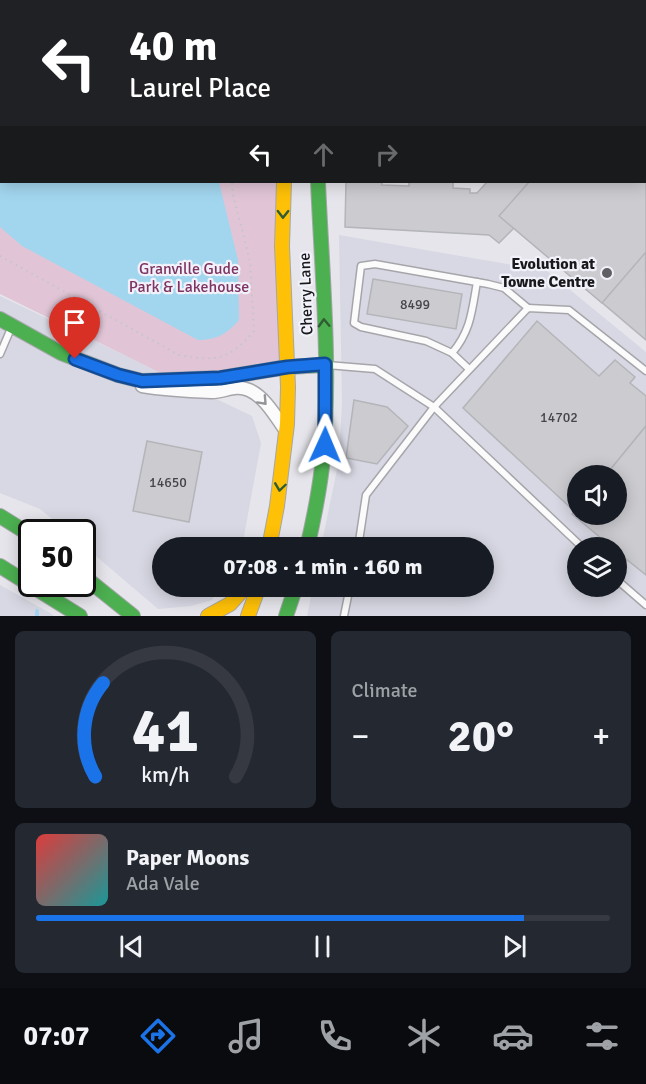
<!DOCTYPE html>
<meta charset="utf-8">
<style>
:root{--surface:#171b24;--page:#242831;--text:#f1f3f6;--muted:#9ea1a6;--line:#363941;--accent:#1a73e8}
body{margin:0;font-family:Signika,sans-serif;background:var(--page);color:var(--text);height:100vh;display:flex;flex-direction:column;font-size:22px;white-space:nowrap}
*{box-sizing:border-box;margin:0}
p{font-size:20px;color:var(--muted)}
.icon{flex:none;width:33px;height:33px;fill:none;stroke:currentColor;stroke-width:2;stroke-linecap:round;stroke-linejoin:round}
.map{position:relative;height:616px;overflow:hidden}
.side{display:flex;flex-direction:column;gap:15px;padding:15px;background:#0d0f14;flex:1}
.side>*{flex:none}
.banner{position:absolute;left:0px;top:0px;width:646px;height:183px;box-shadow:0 3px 15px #0003;background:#202124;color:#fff;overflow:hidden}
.tools{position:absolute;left:567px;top:465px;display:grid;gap:12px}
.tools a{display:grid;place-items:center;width:60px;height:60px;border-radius:50%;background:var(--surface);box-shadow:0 3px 15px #0003;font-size:30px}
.speed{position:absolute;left:18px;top:519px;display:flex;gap:12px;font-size:30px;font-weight:700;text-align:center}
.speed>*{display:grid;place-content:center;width:78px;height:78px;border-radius:50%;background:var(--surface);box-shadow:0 3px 15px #0003;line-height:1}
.speed .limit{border:3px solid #111;border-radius:9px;background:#fff;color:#111}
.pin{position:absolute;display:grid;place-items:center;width:51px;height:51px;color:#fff;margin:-62px -26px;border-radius:50% 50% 50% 0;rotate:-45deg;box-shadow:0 0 6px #0007}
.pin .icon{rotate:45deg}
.me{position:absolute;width:66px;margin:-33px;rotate:1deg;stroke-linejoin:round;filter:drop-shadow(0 0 4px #0008)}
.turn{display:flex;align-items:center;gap:21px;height:126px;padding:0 30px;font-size:27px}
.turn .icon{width:78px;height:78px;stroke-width:2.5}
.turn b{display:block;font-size:42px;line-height:51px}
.lanes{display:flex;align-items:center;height:57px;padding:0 30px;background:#0003;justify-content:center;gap:30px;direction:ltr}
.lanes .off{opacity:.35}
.big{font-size:45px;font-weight:700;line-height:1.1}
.side .tile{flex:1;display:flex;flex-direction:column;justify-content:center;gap:9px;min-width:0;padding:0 21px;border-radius:9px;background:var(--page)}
.side .dial{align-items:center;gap:0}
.dial svg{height:156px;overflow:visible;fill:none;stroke:var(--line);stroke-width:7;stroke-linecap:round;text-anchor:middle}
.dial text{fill:var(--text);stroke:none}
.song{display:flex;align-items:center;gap:18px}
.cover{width:72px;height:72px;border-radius:9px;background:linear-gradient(135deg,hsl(0 70% 55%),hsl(180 70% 35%))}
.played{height:6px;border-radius:3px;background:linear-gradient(90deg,var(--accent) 85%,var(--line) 85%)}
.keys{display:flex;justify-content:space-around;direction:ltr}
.heat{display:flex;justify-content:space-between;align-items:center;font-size:33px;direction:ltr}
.side .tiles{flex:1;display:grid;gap:15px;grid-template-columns:1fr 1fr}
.tile:last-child{grid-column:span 2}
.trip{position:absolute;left:152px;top:537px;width:342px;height:60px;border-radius:30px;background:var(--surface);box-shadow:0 3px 15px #0003;font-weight:700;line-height:60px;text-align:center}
.tab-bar{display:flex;height:96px;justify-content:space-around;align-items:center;background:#090b0e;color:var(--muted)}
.tab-bar .icon{width:42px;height:42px}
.tab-bar .current{color:var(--accent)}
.tab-bar b{font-size:27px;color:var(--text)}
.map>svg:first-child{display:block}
.built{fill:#d8d8e4;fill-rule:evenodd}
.green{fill:#e1c5d6}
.water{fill:#a2d6ef}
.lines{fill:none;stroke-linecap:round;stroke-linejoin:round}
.stream{stroke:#a2d6ef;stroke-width:4}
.building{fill:#cbcbd0;stroke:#b4b5b9;stroke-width:1.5}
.lane-casing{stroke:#a6a6aa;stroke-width:9}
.street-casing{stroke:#a6a6aa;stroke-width:15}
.fast-casing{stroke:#a6a6aa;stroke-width:16}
.slow-casing{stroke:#a6a6aa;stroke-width:16}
.jam-casing{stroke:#a6a6aa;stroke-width:16}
.path{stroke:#c5c5c7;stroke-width:2;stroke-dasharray:1.5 4.5;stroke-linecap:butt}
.lane{stroke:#fbfbfc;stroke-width:6}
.street{stroke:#fbfbfc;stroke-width:12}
.fast{stroke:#4caf50;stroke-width:14}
.slow{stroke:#ffc107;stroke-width:14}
.jam{stroke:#c62828;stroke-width:14}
.oneway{stroke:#305c33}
.oneway2{stroke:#959597}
.route-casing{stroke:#114b97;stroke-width:15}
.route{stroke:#1a73e8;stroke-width:10}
.poi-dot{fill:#606064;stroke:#f1f1fa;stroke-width:2}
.labels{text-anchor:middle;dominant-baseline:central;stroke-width:4.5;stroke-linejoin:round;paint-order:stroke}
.number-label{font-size:14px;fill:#464649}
.poi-label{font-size:16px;font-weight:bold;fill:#19191c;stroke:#f1f1fa;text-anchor:end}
.park-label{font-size:16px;fill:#7e3361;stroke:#f1f1fa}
.street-label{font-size:16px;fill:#19191c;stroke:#f1f1fa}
</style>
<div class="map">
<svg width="646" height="616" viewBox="0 0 646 616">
<rect width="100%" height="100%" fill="#e5e5eb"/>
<g class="built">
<path d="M 339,235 L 547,271 L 646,352 L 646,616 L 307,616 L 313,587 L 483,586 L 483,548 L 321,547 L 339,460 L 342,402 ZM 578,476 L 616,476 L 616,514 L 578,514 ZM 578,548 L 616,548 L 616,586 L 578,586 Z"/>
<polygon points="0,296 252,416 261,443 242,547 162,548 162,586 221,587 212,600 191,606 158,609 83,545 82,532 68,532 40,509 0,493"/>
<polygon points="0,585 50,613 54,616 0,616"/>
</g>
<polygon class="green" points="0,0 293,0 2,2 2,182 288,182 287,367 175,380 0,294"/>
<path class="water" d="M 0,0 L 211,1 L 2,2 L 2,182 L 219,182 L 238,260 L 239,320 C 227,334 217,340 198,340 L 22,246 L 0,227 Z"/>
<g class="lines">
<polyline class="stream" points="37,616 37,611"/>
</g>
<g class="building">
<polygon points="645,151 646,340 514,228 499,243 489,235 345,227 346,182 382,182 382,185 409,186 409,182 453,182 453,188 470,189 470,193 477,193 487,182 645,182"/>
<polygon points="529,182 644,182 646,183 646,252 602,303 499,216"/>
<polygon points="373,279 462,294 456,329 367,314"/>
<polygon points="537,321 599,376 615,360 635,377 630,383 646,396 646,426 605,476 578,476 578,508 574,511 463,408"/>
<polygon points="354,400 387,407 408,426 377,464 346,458"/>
<polygon points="646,426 646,575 616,551 616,548 613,548 572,514 578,508 578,514 616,514 616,476 605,476"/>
<polygon points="147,441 202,452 189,522 133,511"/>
</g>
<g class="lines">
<g class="lane-casing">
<g id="lane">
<polyline points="543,2 544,0"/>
<path d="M 452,353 C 471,331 472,310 477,282"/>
<polyline points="0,354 12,326"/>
<polyline points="327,365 375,369 434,407 583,548"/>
<polyline points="469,369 452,353 426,341 361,327 354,323 361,266 375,264 488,284 504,288 528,308"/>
<polyline points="358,548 366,495 434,407 528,308 569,310 646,371"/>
<polyline points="616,579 646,605"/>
<polyline points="344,616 350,586"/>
</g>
</g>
<g class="street-casing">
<path id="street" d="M 142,386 C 166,390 189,391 212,392 C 225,392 235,384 249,390 C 265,397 276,417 286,431"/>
</g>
<g class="fast-casing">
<g id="fast">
<polyline points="293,0 293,2"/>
<polyline points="328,2 329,0"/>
<polyline points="0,319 61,353 118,375 142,381 221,378 287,367 325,365"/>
<polyline points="0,516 32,536"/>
<polyline points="268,548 270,542"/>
<path d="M 307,548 C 314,518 320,488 323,458 C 331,366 322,274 318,182"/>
<polyline points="0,566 80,616"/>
<polyline points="82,575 133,616"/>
<polyline points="286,616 296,586"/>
</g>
</g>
<g class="slow-casing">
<g id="slow">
<polyline points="440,0 448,2"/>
<polyline points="645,110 646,110"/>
<polyline points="269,548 277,506 287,424 288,387 282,246 284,182"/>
<polyline points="208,616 230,604 246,586"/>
<polyline points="248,616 259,586"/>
</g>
</g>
<g class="jam-casing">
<polyline id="jam" points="645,88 646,89"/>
</g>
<g class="path">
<polyline points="220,0 221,2"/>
<polyline points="229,2 231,0"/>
<path d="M 0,256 L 179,355 C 216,362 229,360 254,331 L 250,261 L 233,195 L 232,182"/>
<polyline points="301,333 311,332"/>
</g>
<use href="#lane" class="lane"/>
<use href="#street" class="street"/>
<use href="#fast" class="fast"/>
<use href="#slow" class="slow"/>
<use href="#jam" class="jam"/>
</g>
<defs><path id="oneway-chevron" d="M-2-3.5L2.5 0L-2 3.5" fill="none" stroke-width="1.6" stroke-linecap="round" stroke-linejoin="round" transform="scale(1.5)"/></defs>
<g class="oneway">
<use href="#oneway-chevron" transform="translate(283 214) rotate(91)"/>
<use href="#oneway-chevron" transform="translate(324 323) rotate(-92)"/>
<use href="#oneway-chevron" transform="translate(280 487) rotate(98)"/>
</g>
<use class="oneway2" href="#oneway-chevron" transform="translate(263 401) rotate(47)"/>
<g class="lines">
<g class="route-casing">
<polyline id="route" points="75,359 118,375 142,381 220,378 287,367 325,364 325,445"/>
</g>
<use href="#route" class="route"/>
</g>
<circle class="poi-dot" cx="607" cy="273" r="6"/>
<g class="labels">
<g class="number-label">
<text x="415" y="304">8499</text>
<text x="559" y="417">14702</text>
<text x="168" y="482">14650</text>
</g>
<g class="poi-label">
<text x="595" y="264">Evolution at<tspan x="595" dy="18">Towne Centre</tspan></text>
</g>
<g class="park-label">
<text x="189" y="269">Granville Gude<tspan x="189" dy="18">Park &amp; Lakehouse</tspan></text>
</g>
<g class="street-label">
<text transform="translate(306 294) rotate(-92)">Cherry Lane</text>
</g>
</g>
</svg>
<div class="tools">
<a><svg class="icon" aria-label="sound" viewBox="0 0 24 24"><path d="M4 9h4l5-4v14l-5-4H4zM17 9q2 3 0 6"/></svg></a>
<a><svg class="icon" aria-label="layers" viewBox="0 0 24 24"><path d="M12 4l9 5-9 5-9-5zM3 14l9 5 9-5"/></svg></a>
</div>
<div class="speed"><div class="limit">50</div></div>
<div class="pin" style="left:75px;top:359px;background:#d93025"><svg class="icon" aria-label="arrive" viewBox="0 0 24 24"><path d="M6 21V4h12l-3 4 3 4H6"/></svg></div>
<svg class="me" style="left:325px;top:445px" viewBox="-20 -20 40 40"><path d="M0-17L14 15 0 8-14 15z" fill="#1a73e8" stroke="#fff" stroke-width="4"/></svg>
<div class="trip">07:08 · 1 min · 160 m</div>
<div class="banner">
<div class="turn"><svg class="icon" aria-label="left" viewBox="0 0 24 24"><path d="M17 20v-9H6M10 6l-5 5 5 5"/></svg><div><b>40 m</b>Laurel Place</div></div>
<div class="lanes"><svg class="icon" aria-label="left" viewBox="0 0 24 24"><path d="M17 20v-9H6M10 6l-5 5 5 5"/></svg><svg class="icon off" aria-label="ahead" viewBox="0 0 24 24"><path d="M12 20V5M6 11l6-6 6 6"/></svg><svg class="icon off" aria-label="right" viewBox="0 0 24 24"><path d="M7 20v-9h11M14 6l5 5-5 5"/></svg></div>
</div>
</div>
<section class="side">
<div class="tiles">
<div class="tile dial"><svg viewBox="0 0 100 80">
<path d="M14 69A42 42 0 1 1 86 69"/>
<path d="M14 69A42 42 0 0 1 18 21" stroke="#1a73e8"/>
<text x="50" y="56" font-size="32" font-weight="700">41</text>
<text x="50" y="72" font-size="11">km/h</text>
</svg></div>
<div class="tile"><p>Climate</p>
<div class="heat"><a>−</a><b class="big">20°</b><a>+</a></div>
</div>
<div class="tile">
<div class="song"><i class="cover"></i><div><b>Paper Moons</b><p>Ada Vale</p></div></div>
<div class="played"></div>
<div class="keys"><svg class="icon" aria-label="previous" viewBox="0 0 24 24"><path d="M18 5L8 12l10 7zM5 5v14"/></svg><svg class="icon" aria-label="pause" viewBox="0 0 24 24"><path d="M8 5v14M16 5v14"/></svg><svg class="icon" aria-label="next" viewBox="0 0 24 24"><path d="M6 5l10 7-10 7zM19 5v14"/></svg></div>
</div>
</div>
</section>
<nav class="tab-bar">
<b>07:07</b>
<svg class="icon current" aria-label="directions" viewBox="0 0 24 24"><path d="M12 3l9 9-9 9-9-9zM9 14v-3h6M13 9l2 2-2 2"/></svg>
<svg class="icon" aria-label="music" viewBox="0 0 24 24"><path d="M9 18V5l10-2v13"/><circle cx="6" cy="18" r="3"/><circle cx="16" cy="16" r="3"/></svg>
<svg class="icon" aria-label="phone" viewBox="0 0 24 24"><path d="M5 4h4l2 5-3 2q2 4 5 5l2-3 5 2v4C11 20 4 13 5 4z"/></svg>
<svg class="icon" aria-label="climate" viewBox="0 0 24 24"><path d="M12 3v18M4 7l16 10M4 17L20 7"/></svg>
<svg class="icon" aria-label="car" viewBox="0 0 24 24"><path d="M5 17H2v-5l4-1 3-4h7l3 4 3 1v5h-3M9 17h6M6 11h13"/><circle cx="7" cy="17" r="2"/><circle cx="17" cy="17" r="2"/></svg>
<svg class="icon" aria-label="filters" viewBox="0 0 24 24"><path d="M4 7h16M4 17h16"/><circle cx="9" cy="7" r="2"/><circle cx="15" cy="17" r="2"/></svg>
</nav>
